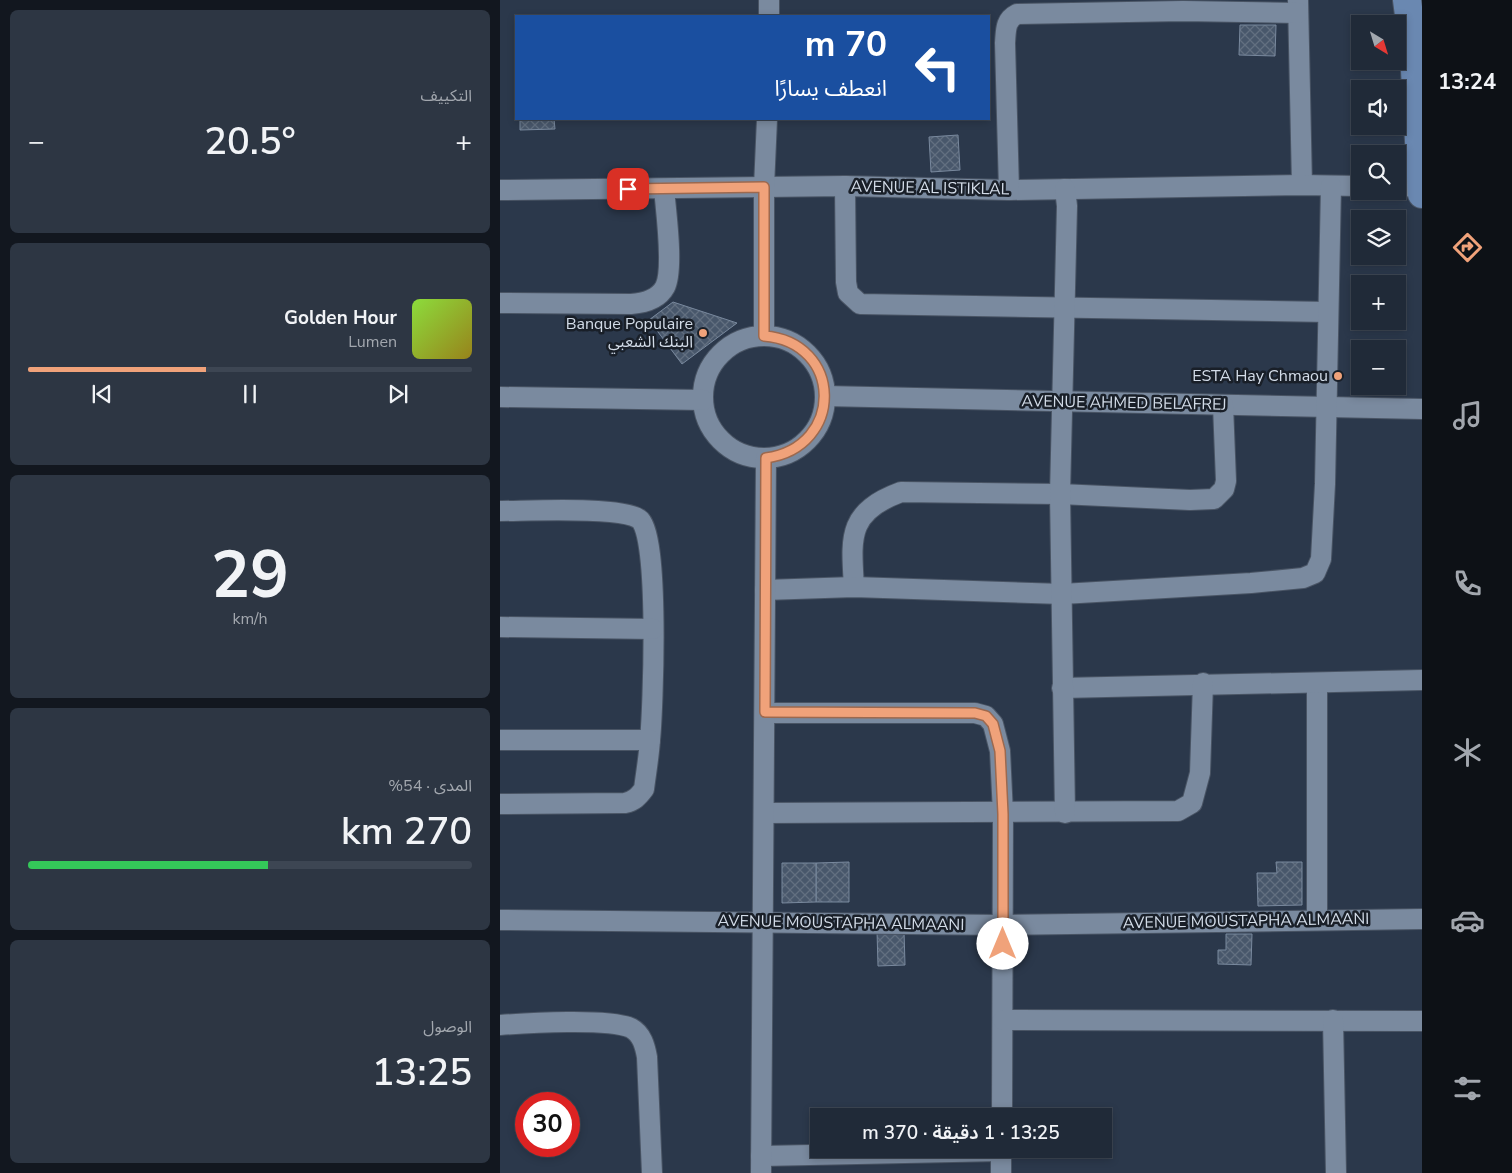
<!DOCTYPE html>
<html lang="ar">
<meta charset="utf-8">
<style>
:root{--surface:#202a38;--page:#2d3643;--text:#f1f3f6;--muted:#a2a7ae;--line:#3d4653;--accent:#f0a27a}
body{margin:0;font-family:"Nunito Sans","Noto Sans Arabic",sans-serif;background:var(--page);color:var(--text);direction:rtl;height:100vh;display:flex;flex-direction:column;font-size:19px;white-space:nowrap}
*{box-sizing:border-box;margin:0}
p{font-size:16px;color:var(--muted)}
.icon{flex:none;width:28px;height:28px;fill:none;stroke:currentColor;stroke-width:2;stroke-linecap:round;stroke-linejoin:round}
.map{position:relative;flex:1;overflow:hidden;direction:ltr}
.panel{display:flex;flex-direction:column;gap:10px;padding:10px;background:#12171f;width:500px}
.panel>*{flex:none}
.hud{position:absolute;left:15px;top:15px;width:475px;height:105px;border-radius:0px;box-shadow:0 2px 8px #0003,0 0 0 1px var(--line);direction:rtl;background:#1a4fa0;color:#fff;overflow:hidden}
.needle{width:32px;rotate:142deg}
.fabs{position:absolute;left:851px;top:15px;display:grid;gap:10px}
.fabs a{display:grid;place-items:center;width:55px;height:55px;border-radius:0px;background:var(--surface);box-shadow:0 2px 8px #0003,0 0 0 1px var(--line);font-size:25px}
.speed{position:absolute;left:15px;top:1092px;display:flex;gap:10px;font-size:25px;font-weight:700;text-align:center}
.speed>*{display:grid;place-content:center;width:65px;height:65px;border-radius:50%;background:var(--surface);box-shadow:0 2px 8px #0003,0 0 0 1px var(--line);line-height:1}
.speed .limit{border:8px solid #d22;background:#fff;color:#111}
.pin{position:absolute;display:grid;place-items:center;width:42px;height:42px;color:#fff;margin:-21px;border-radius:10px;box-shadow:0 2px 8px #0006}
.me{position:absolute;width:55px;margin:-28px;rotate:0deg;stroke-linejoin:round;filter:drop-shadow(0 0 4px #0008)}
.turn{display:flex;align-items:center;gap:18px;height:105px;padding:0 20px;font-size:22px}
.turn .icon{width:65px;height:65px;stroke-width:2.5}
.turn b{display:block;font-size:35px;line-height:42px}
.big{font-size:38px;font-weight:600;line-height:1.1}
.panel .widget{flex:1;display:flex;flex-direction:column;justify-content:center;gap:8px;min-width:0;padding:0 18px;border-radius:8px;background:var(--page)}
.panel .dial{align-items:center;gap:0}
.dial b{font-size:65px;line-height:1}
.song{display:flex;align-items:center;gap:15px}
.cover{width:60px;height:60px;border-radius:8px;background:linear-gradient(135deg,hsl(90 70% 55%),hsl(50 70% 35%))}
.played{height:5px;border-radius:2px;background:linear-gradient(90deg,var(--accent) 40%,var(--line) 40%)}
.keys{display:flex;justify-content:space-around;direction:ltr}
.heat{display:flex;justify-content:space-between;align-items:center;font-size:28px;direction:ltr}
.charge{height:8px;border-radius:4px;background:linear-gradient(90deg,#34c759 54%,var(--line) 0)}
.trip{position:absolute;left:310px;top:1108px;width:302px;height:50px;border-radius:0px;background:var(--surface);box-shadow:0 2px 8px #0003,0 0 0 1px var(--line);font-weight:600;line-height:50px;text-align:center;direction:rtl}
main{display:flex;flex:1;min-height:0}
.tabs{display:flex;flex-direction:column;width:90px;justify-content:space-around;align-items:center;background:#0d1116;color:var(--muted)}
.tabs .icon{width:35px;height:35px}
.tabs .current{color:var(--accent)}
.tabs b{font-size:22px;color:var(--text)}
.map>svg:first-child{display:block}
.building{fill:url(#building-cross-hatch);stroke:#79899e}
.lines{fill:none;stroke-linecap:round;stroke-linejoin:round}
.street-casing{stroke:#495464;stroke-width:22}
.secondary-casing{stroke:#495464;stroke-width:30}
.street{stroke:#7a8a9f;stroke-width:20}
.secondary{stroke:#6a88b1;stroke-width:28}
.route-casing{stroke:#9c694f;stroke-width:12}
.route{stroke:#f0a27a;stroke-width:9}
.poi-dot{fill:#f0a27a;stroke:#191f28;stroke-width:2}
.labels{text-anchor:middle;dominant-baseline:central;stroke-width:5;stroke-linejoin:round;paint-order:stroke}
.street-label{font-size:16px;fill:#d3dce8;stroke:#191f28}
.poi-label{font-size:16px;fill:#d3dce8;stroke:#191f28;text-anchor:end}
</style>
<main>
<nav class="tabs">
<b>13:24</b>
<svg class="icon current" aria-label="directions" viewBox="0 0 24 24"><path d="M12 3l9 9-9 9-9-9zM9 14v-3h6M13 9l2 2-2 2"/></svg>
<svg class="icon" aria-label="music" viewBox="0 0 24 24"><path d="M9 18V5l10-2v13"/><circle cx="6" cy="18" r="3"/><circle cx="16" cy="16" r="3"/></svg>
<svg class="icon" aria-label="phone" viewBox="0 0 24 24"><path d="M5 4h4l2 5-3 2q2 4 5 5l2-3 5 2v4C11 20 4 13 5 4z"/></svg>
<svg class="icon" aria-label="climate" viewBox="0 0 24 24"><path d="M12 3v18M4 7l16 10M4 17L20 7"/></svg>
<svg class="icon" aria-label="car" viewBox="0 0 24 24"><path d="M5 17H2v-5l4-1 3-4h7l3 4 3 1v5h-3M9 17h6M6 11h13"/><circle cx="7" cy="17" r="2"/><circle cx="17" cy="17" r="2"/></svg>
<svg class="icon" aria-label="filters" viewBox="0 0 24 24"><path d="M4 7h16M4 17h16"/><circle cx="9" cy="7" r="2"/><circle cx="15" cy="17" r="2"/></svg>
</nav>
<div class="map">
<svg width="922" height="1173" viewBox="0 0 922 1173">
<defs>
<pattern id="building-cross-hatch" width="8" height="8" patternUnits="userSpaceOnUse" patternTransform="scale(1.25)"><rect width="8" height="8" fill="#48576b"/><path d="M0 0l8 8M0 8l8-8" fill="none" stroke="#626f80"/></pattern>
</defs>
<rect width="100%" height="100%" fill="#2b384b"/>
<g class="building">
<polygon points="740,25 776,25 775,56 739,55"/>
<polygon points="20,119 54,119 55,129 20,130"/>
<polygon points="458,135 460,170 431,172 429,137"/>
<polygon points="173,302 237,323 182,364 149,320"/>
<polygon points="349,862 349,902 316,902 316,863"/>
<polygon points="776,862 802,862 802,905 758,906 757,873 777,873"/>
<polygon points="282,863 316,863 316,902 282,903"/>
<polygon points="377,931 404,931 405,965 378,966"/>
<polygon points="726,934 752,934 751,965 718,964 718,950 726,950"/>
</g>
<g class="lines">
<g class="street-casing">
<g id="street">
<polyline points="269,0 269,16"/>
<polyline points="798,0 802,185"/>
<polyline points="345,186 346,282 348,293 360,304 828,312"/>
<polyline points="898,186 922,187"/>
<polyline points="0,190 345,186 509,190 802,185 860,186"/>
<path d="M 509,190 L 505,43 C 506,30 505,20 517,14 L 683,11 L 798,13"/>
<path d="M 0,303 L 131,304 C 144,303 158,300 165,287 C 174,269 166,212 164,189"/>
<circle cx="264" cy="397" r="61"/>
<polyline points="264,336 264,187 267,119"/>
<polyline points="325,396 922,409"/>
<polyline points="0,397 203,400"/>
<path d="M 0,511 C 27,511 121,506 139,519 C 160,532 153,710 150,740 C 149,756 146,773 144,789 C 138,797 134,801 125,803 L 0,804"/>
<path d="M 354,587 C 351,537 347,512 401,492 L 560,494 L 690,500 L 714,499 L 724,489 L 726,481 L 723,405"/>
<polyline points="265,590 354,587 562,594 751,583 803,578 815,573 821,559 825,484 831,186"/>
<polyline points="0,627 153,629"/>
<polyline points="817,683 817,920"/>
<polyline points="562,688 922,680"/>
<polyline points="265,713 475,713 486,716 493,724 500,751 503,814 502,1116"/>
<polyline points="0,740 150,740"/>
<polyline points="264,813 678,811 692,803 700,773 703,683"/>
<polyline points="565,813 560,494 567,206 565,189"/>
<polyline points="0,920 503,925 922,919"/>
<polyline points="503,1020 922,1021"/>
<polyline points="833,1020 836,1173"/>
<path d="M 0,1025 C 27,1023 109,1018 131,1028 C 142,1034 145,1046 147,1057 L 152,1173"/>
<polyline points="261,1156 501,1151"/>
<polyline points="261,1173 266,458"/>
<polyline points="501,1173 501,1149"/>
</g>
</g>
<g class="secondary-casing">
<polyline id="secondary" points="907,0 914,53 922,194"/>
</g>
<use href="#street" class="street"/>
<use href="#secondary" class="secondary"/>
</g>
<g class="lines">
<g class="route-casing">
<path id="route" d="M 128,189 L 264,187 L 264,336 C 343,342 345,447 266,458 L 265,712 L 475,713 L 486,716 L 493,724 L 500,751 L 503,814 L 503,944"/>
</g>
<use href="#route" class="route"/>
</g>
<g class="poi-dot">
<circle cx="203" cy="333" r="5"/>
<circle cx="838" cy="376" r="5"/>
</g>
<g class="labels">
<g class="street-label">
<text transform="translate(430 188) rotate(1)">AVENUE AL ISTIKLAL</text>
<text transform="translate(624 403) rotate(1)">AVENUE AHMED BELAFREJ</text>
<text transform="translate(746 921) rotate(-1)">AVENUE MOUSTAPHA ALMAANI</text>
<text transform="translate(341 923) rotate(1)">AVENUE MOUSTAPHA ALMAANI</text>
</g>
<g class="poi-label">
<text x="193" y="324">Banque Populaire<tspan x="193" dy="18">البنك الشعبي</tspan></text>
<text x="828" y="376">ESTA Hay Chmaou</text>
</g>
</g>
</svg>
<div class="fabs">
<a><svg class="needle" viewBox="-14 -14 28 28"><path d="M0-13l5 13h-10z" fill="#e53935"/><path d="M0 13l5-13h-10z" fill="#a2a7ae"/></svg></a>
<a><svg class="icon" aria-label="sound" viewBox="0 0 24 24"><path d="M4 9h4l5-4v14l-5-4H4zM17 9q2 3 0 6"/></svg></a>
<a><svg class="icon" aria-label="search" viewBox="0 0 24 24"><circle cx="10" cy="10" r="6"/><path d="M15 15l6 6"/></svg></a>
<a><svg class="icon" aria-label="layers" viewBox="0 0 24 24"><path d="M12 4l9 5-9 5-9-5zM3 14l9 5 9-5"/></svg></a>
<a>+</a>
<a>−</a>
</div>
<div class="speed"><div class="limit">30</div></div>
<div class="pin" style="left:128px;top:189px;background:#d93025"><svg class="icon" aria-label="arrive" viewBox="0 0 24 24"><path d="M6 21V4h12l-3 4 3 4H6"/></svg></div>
<svg class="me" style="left:503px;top:944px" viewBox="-20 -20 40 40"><circle r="19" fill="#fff"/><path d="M0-13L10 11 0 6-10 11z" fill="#f0a27a"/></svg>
<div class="trip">13:25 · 1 دقيقة · 370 m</div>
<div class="hud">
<div class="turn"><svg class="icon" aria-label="left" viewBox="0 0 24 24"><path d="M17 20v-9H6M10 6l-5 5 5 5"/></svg><div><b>70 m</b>انعطف يسارًا</div></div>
</div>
</div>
<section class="panel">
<div class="widget"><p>التكييف</p>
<div class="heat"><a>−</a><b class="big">20.5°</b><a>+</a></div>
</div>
<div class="widget">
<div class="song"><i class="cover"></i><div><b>Golden Hour</b><p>Lumen</p></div></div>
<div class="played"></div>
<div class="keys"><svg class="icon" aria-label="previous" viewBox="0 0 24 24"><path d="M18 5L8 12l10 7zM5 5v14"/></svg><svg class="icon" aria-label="pause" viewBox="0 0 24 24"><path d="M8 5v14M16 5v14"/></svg><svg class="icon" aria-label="next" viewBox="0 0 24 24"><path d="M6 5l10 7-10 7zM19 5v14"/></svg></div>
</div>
<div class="widget dial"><b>29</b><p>km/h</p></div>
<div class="widget"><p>المدى · 54%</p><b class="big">270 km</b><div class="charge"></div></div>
<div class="widget"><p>الوصول</p><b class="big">13:25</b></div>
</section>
</main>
